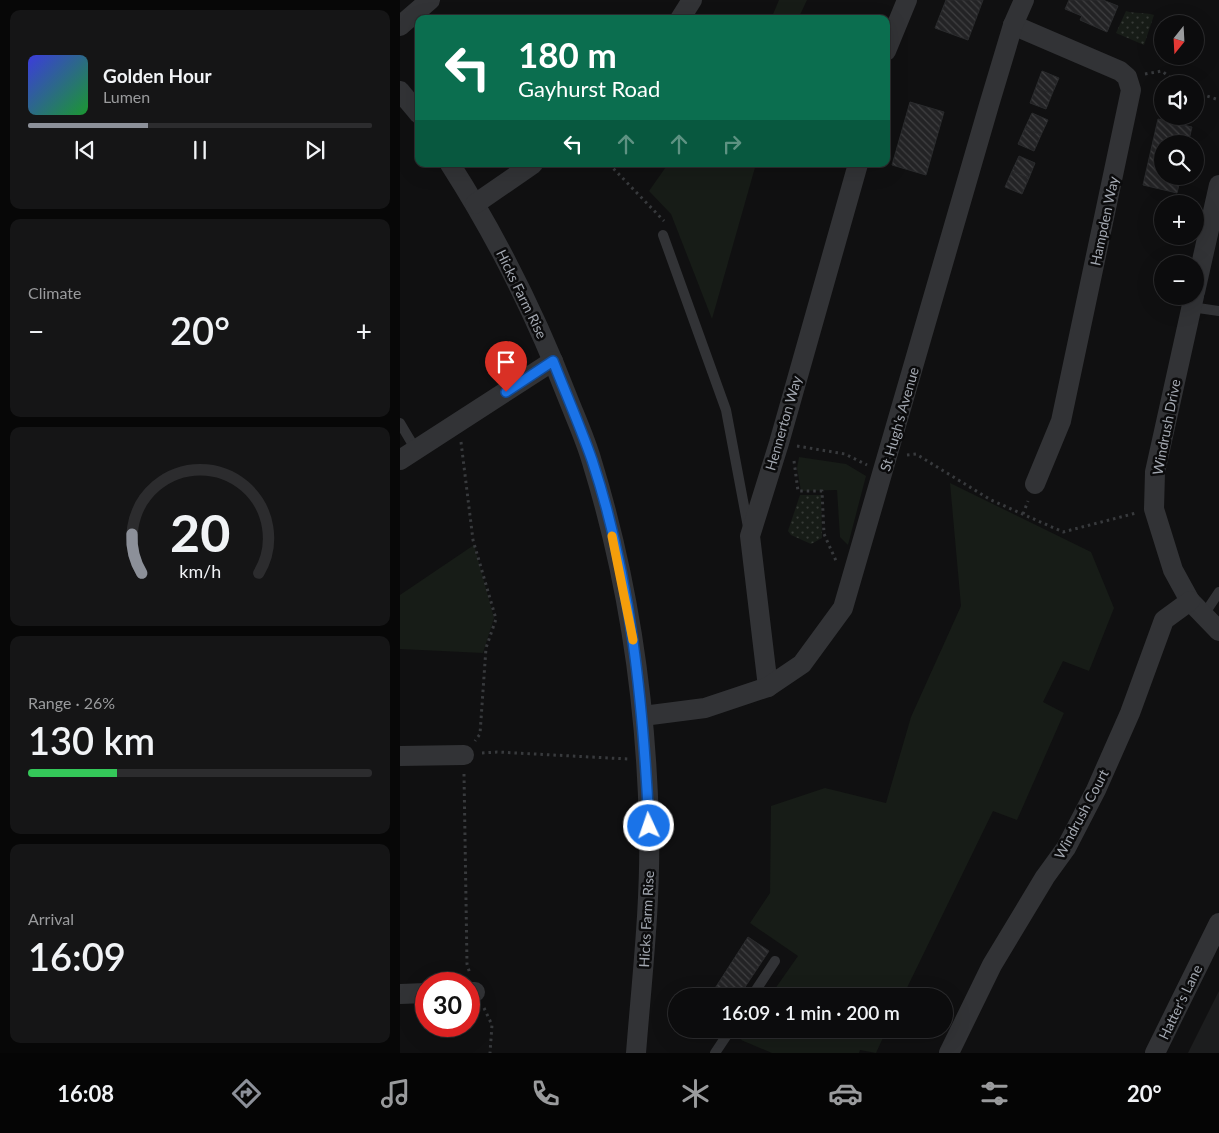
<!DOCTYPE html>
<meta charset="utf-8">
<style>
:root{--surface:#0c0c0d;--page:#151516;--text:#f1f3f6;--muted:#9a9b9d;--line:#2c2c2e;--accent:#8c9099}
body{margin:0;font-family:Lato,sans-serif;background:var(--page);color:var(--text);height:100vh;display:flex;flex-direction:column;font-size:19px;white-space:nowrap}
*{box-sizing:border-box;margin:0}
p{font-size:16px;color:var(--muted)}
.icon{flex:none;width:28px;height:28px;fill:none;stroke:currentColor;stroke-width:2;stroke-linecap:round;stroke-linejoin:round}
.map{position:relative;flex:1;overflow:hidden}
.side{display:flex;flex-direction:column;gap:10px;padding:10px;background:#070707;width:400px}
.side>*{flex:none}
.banner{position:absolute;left:15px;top:15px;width:475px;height:152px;border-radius:10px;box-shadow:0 5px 20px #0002,0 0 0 1px var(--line);background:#0b6e4f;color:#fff;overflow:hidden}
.needle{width:32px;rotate:198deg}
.fabs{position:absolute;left:754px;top:15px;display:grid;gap:10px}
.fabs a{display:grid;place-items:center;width:50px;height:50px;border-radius:50%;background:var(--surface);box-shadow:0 5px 20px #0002,0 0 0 1px var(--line);font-size:25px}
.speed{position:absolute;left:15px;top:972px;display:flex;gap:10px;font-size:25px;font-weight:700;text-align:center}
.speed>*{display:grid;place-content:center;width:65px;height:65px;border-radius:50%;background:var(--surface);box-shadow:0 5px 20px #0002,0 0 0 1px var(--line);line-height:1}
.speed .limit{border:8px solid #d22;background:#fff;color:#111}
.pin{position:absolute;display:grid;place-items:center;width:42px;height:42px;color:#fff;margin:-51px -21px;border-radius:50% 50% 50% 0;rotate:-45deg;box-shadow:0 0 5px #0007}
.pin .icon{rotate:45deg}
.me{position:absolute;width:55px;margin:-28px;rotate:357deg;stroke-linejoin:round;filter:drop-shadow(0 0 4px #0008)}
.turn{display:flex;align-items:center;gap:18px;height:105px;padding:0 20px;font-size:22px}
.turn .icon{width:65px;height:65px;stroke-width:2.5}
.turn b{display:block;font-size:35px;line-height:42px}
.lanes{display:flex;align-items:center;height:48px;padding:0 20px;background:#0003;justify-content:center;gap:25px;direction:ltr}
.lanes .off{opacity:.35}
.big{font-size:38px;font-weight:600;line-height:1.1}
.side .card{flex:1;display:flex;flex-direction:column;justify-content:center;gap:8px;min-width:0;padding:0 18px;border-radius:10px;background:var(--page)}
.side .dial{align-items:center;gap:0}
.dial svg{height:130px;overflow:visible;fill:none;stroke:var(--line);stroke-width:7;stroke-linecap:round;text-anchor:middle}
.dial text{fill:var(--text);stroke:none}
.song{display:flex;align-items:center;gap:15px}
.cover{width:60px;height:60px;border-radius:8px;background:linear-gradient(135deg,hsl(240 70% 55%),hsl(130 70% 35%))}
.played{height:5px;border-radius:2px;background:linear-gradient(90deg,var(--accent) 35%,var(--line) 35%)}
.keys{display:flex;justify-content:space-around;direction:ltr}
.heat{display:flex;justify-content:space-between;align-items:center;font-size:28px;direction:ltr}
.charge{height:8px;border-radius:4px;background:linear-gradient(90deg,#34c759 26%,var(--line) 0)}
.trip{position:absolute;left:268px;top:988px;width:285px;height:50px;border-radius:25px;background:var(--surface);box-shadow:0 5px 20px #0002,0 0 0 1px var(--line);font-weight:600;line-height:50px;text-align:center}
.dock{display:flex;height:80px;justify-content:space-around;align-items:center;background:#050505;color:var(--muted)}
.dock .icon{width:35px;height:35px}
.dock .current{color:var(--accent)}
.dock b{font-size:22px;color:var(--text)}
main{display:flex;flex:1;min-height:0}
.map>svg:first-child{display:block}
.built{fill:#1c1d1e}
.green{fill:#171c17}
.park{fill:url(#park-dots)}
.building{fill:url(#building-back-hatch);stroke:#2a2b2d}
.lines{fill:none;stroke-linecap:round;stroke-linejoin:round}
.path{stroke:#383a3d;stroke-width:3;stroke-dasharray:2.5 4;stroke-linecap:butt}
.lane{stroke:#323336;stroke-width:10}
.street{stroke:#323336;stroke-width:20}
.route-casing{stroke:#114b97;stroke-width:12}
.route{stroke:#1a73e8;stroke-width:9}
.slow{stroke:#f59e0b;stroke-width:9}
.labels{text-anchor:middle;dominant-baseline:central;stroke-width:5;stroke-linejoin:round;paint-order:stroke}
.street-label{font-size:14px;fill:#a3a8b1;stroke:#0b0b0c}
</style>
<main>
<section class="side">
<div class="card">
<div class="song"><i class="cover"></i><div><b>Golden Hour</b><p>Lumen</p></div></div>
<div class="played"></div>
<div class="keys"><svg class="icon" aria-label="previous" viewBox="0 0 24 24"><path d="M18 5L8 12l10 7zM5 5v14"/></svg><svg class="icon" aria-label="pause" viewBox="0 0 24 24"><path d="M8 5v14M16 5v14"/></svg><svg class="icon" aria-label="next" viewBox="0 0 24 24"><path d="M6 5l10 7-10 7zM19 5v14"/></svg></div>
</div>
<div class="card"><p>Climate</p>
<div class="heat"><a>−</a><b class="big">20°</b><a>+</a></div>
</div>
<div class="card dial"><svg viewBox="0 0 100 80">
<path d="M14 69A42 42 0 1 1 86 69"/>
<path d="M14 69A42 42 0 0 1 8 45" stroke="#8c9099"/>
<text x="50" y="56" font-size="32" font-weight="700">20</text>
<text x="50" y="72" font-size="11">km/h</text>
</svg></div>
<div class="card"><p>Range · 26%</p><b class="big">130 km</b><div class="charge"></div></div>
<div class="card"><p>Arrival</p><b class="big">16:09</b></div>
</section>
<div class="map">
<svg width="819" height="1053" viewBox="0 0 819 1053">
<defs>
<pattern id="park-dots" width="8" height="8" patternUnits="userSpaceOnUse" patternTransform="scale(1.25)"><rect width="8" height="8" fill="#171c17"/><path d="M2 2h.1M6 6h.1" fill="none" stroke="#363a36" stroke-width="1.8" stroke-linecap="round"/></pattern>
<pattern id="building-back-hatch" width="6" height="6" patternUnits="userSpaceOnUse" patternTransform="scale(1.25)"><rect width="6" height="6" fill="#232325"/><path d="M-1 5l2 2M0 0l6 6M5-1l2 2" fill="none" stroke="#404042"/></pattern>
</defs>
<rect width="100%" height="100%" fill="#101011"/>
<polygon class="built" points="819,991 819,1053 788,1053"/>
<g class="green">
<polygon points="379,0 407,0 398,19 371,19"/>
<polygon points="268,164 356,164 312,319 271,214 249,191"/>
<polygon points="399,457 446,464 466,476 448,545 440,537 437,490 401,491 397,468"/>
<polygon points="550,483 691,552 714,608 689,671 663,661 643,702 664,713 617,820 593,811 503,996 370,996 398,956 350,923 370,893 371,806 425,788 486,803 511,717 561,606"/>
<polygon points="74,545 94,618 83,653 0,649 0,595"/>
<polygon points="348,1029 487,1029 476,1053 460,1050 459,1053 372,1053 341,1040"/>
</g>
<g class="park">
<path d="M 726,11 C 735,14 744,12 754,15 L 744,45 L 716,33 Z"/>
<polygon points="400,495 421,495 422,538 411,544 391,535 388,531"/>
</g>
<g class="building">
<polygon points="546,0 583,0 568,40 535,28"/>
<polygon points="669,0 703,0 718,6 707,32 680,20 682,16 665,9"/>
<polygon points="642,71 659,78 652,94 636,87"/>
<polygon points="636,87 652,94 646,109 630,103"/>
<polygon points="510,102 544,112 526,175 492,165"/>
<polygon points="632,113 648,120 641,135 625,128"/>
<polygon points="758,119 792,127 788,144 762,144 762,176 781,176 777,193 743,185"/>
<polygon points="625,128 641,135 634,151 618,144"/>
<polygon points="619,156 635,163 629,178 612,171"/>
<polygon points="612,171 629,178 622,194 605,187"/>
<polygon points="348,937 369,951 339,996 310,996"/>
</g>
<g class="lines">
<g class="path">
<polyline points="745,74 762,71 778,84"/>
<polyline points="795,92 819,100"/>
<polyline points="209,164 264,221"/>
<polyline points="61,442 73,540 96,619 86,648 80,734 75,741"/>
<polyline points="397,446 445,454 467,465"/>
<polyline points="507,455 516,454 591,500 663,532 736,513"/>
<polyline points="394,461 398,491 422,491 424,534 437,563"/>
<polyline points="623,514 628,501"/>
<polyline points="82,753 97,752 228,759"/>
<polyline points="64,774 67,964 70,974"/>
<polyline points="84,1008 92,1025 90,1053"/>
</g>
<g class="lane">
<polyline points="263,235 326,410 348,527"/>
<polyline points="791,307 819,311"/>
<polyline points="0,423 16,450"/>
<polyline points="803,616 819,592"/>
<polyline points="352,996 375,961"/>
<polyline points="315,1053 331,1029"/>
</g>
<g class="street">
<polyline points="280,19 292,0"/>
<polyline points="613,25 720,71 727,77 731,90 661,421 635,484"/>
<polyline points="0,26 30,0"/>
<polyline points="486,51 507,0"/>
<polyline points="0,91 19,114"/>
<path d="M 50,164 C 98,239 137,318 169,401 C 177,421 186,441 192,462 C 228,579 246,702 249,825 C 251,901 242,977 236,1053"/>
<polyline points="75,204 133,164"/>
<polyline points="795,292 819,185"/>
<polyline points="794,296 755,472 754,509 773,570 790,601 819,631"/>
<polyline points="0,460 153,361"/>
<polyline points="368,687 350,536 379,443 458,164"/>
<polyline points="243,716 305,708 368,687 402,664 443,608 589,105 613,25 624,0"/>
<polyline points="0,756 64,755"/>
<polyline points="69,992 75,992"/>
<polyline points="0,994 26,993"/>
<polyline points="549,1053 592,965 645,877 666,848 696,790 730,713 764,620 790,601"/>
<polyline points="755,1053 819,923"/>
</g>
</g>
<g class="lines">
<g class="route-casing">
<path id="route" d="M 106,392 L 153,361 C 166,394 180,426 192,460 C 231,577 243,703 249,826"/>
</g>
<use href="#route" class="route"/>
<polyline class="slow" points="212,536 233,640"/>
</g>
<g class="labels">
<g class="street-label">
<text transform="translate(704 221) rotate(-78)">Hampden Way</text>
<text transform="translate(122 294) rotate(64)">Hicks Farm Rise</text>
<text transform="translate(499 419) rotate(-74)">St Hugh's Avenue</text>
<text transform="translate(383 423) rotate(-74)">Hennerton Way</text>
<text transform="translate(766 427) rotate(-79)">Windrush Drive</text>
<text transform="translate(681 814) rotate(-62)">Windrush Court</text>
<text transform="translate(246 919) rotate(-87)">Hicks Farm Rise</text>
<text transform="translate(780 1002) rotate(-64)">Hatter's Lane</text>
</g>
</g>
</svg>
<div class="fabs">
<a><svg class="needle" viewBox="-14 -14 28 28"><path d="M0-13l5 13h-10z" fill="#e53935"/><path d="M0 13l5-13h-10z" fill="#9a9b9d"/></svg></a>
<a><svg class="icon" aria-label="sound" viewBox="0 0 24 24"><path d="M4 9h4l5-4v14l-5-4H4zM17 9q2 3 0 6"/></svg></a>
<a><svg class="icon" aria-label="search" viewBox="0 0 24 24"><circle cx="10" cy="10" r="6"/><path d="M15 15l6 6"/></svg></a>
<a>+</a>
<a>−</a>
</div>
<div class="speed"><div class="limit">30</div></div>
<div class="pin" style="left:106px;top:392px;background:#d93025"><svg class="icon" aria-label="arrive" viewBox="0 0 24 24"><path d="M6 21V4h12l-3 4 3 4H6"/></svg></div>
<svg class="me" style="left:249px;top:826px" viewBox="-20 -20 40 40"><circle r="17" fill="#1a73e8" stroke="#fff" stroke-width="3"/><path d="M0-11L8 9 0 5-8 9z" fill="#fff"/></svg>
<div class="trip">16:09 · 1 min · 200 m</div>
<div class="banner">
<div class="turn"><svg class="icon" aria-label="left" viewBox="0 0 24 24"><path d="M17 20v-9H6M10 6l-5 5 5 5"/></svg><div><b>180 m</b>Gayhurst Road</div></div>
<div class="lanes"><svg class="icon" aria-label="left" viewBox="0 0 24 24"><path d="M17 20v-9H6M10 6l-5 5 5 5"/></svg><svg class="icon off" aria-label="ahead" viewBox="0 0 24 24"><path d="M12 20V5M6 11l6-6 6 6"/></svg><svg class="icon off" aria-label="ahead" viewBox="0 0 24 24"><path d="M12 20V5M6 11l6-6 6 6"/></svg><svg class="icon off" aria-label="right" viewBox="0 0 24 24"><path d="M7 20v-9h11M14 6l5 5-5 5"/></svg></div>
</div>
</div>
</main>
<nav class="dock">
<b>16:08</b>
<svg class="icon current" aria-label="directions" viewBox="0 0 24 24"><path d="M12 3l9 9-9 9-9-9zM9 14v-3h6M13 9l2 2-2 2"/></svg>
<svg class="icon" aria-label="music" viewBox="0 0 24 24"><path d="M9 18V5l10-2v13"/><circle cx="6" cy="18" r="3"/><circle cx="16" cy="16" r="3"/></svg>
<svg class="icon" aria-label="phone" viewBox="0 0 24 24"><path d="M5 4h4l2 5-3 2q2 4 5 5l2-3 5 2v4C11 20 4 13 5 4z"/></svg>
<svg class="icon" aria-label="climate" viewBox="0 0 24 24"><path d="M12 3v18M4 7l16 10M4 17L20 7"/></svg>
<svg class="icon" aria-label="car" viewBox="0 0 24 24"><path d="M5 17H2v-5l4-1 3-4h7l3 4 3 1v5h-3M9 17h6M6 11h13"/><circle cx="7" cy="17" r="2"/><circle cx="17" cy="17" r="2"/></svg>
<svg class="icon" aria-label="filters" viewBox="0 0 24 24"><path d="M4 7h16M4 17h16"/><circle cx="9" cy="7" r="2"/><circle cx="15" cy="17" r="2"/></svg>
<b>20°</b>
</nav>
